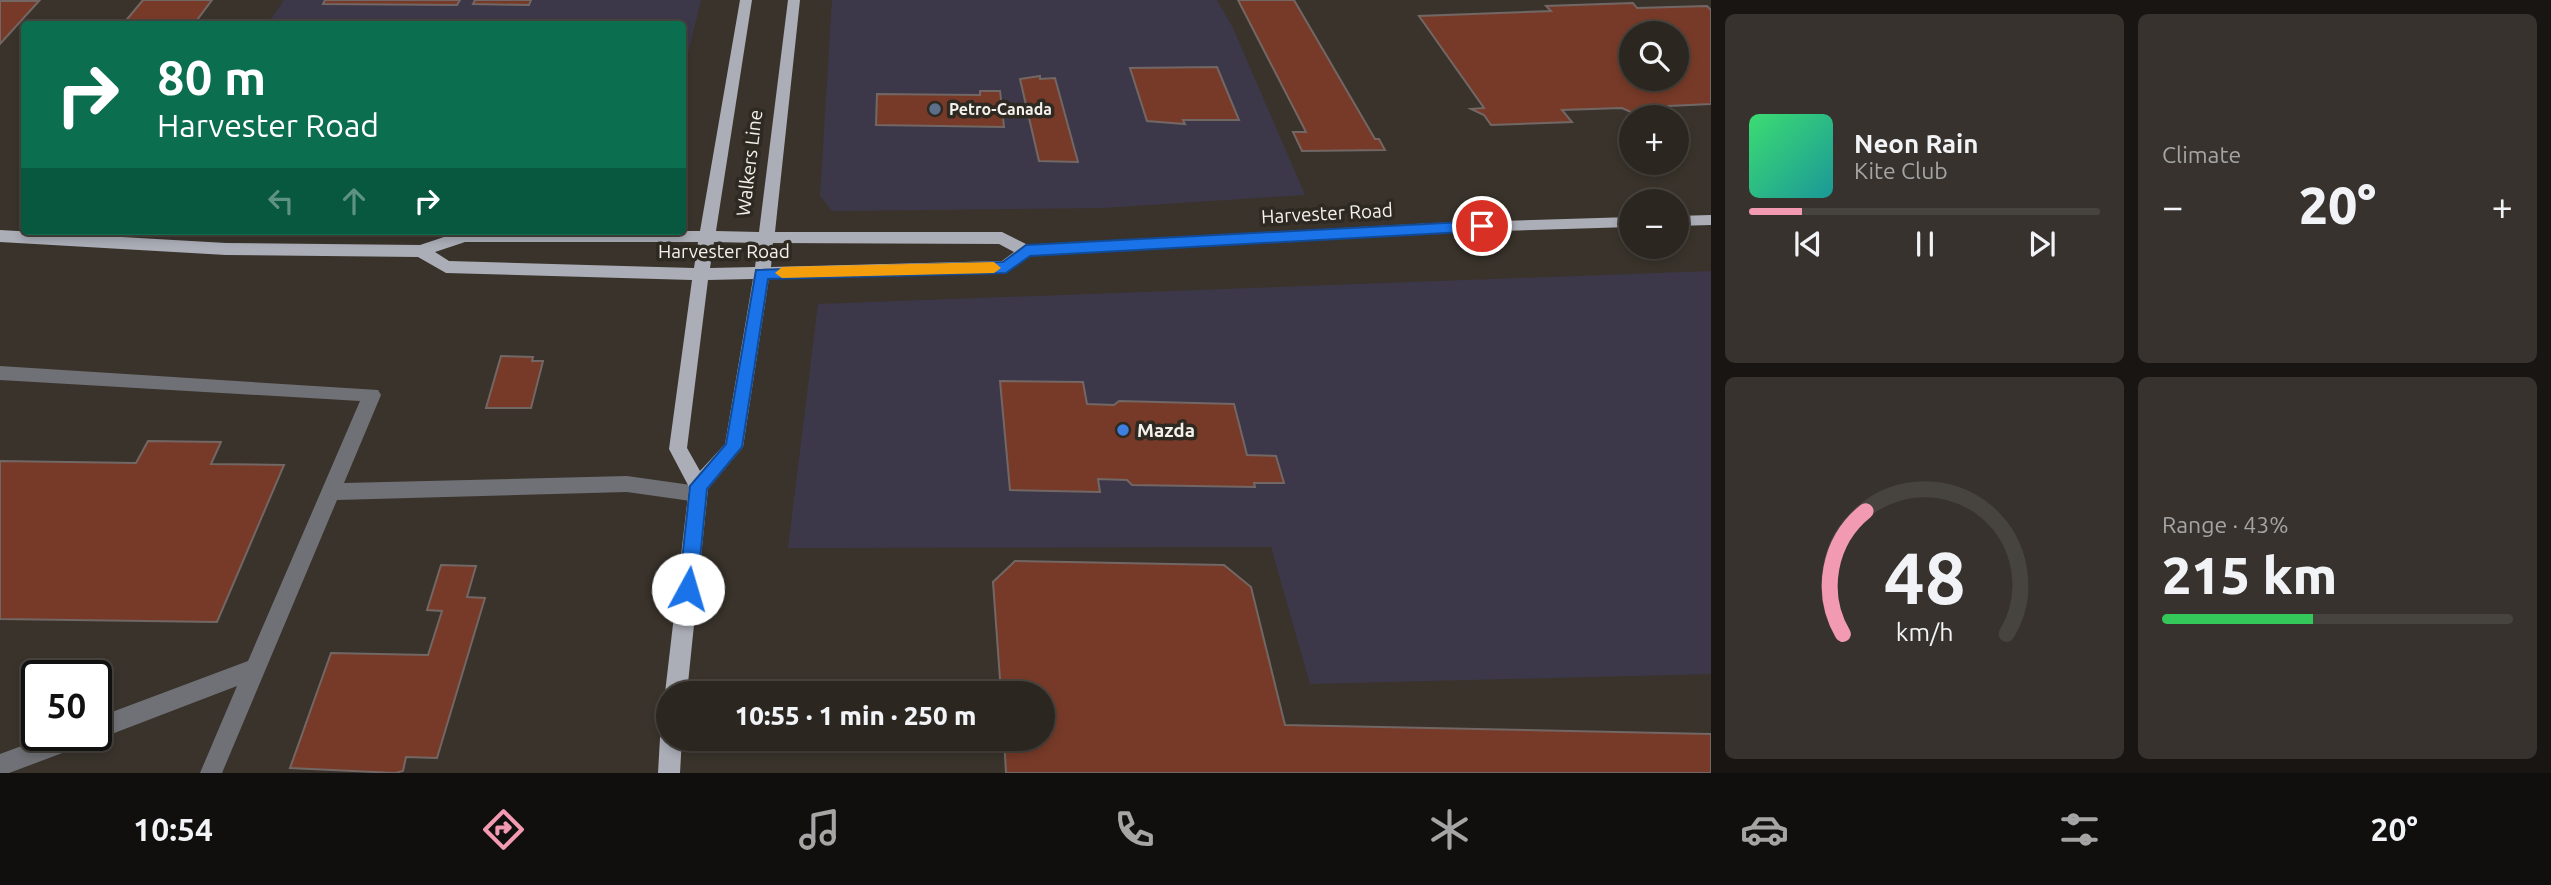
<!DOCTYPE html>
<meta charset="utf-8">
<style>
:root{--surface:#2b2620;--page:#37322d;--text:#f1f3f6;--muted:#a6a5a5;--line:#47433e;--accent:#f19ab2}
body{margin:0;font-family:Ubuntu,sans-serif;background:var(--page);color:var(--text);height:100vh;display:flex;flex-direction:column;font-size:26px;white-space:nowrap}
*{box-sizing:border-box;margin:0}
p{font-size:23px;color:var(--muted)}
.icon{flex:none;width:38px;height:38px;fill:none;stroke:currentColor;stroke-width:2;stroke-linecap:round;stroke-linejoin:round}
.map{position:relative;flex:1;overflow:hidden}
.panel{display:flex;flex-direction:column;gap:14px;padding:14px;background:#181512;width:840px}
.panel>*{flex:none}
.banner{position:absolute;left:21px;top:21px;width:665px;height:214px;border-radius:7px;box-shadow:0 4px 10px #0003,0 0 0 2px var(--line);background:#0b6e4f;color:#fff;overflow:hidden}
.buttons{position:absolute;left:1619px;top:21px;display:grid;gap:14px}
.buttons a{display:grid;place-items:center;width:70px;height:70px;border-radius:50%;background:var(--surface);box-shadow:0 4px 10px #0003,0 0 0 2px var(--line);font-size:35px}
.speed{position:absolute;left:21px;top:660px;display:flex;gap:14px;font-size:35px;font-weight:700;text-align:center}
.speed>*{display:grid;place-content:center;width:91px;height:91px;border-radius:50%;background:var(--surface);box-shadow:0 4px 10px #0003,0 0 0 2px var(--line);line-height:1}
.speed .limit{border:4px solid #111;border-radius:10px;background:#fff;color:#111}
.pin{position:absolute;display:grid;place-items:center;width:60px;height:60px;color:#fff;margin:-30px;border:4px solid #fff;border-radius:50%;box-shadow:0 2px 7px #0007}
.me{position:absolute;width:77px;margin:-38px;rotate:6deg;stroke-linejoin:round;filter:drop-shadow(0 0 5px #0008)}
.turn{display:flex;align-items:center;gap:24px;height:147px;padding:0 21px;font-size:32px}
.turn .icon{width:91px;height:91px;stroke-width:2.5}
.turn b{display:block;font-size:49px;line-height:60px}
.lanes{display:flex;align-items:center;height:66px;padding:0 21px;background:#0003;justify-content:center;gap:35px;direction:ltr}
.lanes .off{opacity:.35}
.big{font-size:52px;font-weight:800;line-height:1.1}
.panel .widget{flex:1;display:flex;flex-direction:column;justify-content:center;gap:10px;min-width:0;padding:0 24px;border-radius:10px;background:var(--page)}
.panel .dial{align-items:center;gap:0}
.dial svg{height:182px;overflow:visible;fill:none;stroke:var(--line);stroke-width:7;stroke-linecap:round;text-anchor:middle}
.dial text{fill:var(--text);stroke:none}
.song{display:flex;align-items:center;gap:21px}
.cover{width:84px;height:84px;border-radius:10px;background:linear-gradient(135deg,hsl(140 70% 55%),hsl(180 70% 35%))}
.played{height:7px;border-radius:4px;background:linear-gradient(90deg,var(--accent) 15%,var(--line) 15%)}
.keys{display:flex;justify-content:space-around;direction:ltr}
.heat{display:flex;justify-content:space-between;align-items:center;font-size:38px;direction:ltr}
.charge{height:10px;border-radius:5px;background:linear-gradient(90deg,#34c759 43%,var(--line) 0)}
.panel .tiles{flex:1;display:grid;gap:14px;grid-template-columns:repeat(2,1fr)}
.trip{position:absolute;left:656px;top:681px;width:399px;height:70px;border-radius:35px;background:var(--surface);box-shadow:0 4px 10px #0003,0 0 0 2px var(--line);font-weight:800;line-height:70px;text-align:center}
.menu{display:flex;height:112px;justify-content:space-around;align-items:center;background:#110f0d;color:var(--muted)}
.menu .icon{width:49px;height:49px}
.menu .on{color:var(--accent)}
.menu b{font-size:32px;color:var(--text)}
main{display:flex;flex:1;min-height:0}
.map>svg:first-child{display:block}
.commercial{fill:#3d3849}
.building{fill:#773a28;stroke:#726764;stroke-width:2;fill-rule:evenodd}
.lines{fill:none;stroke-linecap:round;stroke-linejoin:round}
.minor{fill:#707176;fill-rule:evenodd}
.major{fill:#abaeb7;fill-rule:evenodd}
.route{fill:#1a73e8;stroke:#114b97;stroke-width:2}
.slow{fill:#f59e0b}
.service-dot{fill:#5c6f8a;stroke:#2e2921;stroke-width:2.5}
.shop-dot{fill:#3f7fe0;stroke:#2e2921;stroke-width:2.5}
.labels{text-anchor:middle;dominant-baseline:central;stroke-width:7;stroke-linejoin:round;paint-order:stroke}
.far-poi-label{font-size:16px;font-weight:bold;fill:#f4f1ec;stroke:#2e2921;text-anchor:start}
.street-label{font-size:19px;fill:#f4f1ec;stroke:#2e2921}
.poi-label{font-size:19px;font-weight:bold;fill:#f4f1ec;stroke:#2e2921;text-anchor:start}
</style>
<main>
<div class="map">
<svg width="1711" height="773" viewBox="0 0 1711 773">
<rect width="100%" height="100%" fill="#39332b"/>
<g class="commercial">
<polygon points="284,0 701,0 683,74 682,24 268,24"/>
<polygon points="832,0 1217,0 1233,28 1305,195 1103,208 832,211 820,196"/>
<polygon points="1711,271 1711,674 1310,684 1271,547 788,548 818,304"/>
</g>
<g class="building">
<polygon points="143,0 212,0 194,24 123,24"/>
<polygon points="325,0 460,0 457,5 323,4"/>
<polygon points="475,0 531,0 529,5 473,4"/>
<polygon points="1238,0 1294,0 1375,139 1379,139 1385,150 1302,151 1293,132 1306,132"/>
<polygon points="0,1 39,1 0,44"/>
<path d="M 1633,3 L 1637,8 L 1707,6 L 1711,10 L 1711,104 L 1668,106 L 1664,117 L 1642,117 L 1622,108 L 1562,110 L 1572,122 L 1491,125 L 1484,115 L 1471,109 L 1484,108 L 1419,16 L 1551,11 L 1546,6 ZM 1631,33 L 1676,33 L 1676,79 L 1631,79 Z"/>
<polygon points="1217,67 1239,120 1183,120 1185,124 1147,121 1130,68"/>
<polygon points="1040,76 1040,79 1055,78 1078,162 1039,161 1020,79"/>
<polygon points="980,91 1000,91 1004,127 876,125 877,94 980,95"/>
<polygon points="501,356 533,357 532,361 543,361 531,408 486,408"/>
<polygon points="1000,381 1083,382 1087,404 1114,405 1119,401 1234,404 1247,455 1276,456 1284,483 1254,483 1255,487 1132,485 1127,480 1098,479 1100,492 1010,490"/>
<polygon points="148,441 221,442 211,464 284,465 217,622 0,619 0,461 136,463"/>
<polygon points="1015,561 1224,565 1251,587 1285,725 1711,734 1711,773 1006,773 1004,738 1043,738 1043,693 1001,693 993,582"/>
<polygon points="441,565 476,566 467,597 485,598 437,758 406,757 403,771 395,773 290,768 331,653 428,655 442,611 427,610"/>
</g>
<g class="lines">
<polygon class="minor" points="0,366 378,390 381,395 344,483 627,476 698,486 705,488 707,494 705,500 698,502 627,492 337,500 222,773 200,773 237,686 96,740 91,738 89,743 9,773 0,773 0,754 51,735 96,735 96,718 248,661 360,401 0,380"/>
<g class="major">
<path d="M 740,0 L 752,0 L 716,231 L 759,232 L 788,0 L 800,0 L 775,232 L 1002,232 L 1028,245 L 1434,223 L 1631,217 L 1631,227 L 1434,233 L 1030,256 L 1006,273 L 769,278 L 743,447 L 708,489 L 687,693 L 668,693 L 668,701 L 665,693 L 689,487 L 669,449 L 692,280 L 446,273 L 418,257 L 226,255 L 0,242 L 0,230 L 226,243 L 420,245 L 462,231 L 700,231 ZM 465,242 L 698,242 L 694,268 L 449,261 L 435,252 ZM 714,242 L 758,243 L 755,267 L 710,268 ZM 773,243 L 999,244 L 1014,252 L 1002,261 L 771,267 ZM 753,279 L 725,444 L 700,471 L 687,448 L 708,280 Z"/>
<polygon points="1711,215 1711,225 1676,226 1676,216"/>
<polygon points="668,728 668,738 682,738 680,773 658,773 660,738 663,730"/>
</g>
</g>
<polygon class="route" points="1482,221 1489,226 1482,231 1030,256 1006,273 768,279 742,447 707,489 697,589 694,595 688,597 681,595 679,589 690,486 726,444 756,270 1003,262 1026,245"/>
<polygon class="slow" points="994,262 1001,268 994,273 782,278 775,273 782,267"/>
<circle class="service-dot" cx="935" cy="109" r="7"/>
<circle class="shop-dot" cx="1123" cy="430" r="7"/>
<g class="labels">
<g class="far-poi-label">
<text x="949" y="109">Petro-Canada</text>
</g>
<g class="street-label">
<text transform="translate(749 163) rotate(-83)">Walkers Line</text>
<text transform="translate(1327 213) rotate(-3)">Harvester Road</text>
<text x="724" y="251">Harvester Road</text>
</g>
<g class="poi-label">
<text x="1137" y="430">Mazda</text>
</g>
</g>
</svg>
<div class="buttons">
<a><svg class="icon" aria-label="search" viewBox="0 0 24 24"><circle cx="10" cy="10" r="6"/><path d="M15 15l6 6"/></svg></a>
<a>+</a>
<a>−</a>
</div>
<div class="speed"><div class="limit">50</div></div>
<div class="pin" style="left:1482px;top:226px;background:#d93025"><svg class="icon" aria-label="arrive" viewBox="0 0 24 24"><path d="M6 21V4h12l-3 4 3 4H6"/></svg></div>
<svg class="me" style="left:688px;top:589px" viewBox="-20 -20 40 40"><circle r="19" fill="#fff"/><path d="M0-13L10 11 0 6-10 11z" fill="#1a73e8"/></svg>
<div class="trip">10:55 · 1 min · 250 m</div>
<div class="banner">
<div class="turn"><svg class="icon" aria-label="right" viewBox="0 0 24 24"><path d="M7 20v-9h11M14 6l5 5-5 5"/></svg><div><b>80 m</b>Harvester Road</div></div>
<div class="lanes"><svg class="icon off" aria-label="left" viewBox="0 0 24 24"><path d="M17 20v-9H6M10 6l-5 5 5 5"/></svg><svg class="icon off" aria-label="ahead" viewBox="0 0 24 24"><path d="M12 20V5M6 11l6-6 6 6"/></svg><svg class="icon" aria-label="right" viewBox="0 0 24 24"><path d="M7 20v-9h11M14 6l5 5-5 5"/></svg></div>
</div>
</div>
<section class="panel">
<div class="tiles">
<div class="widget">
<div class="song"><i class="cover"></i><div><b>Neon Rain</b><p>Kite Club</p></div></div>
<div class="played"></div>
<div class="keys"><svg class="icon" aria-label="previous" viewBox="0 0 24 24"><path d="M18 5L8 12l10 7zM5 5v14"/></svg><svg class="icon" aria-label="pause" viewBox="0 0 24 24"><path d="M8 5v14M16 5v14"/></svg><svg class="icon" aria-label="next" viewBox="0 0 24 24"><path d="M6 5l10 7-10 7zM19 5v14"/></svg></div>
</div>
<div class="widget"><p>Climate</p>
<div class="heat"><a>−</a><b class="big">20°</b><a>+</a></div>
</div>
<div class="widget dial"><svg viewBox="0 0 100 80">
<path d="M14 69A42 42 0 1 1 86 69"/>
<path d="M14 69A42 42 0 0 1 24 15" stroke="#f19ab2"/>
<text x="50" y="56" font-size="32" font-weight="700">48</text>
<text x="50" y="72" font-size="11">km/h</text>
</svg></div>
<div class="widget"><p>Range · 43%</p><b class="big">215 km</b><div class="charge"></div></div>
</div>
</section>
</main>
<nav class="menu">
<b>10:54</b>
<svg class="icon on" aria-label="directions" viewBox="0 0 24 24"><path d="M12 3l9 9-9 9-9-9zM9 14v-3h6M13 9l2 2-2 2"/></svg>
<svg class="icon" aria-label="music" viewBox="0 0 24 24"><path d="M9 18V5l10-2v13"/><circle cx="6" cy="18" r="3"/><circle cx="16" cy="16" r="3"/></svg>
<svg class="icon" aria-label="phone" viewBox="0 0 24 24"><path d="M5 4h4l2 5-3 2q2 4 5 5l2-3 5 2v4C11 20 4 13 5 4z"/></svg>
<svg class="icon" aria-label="climate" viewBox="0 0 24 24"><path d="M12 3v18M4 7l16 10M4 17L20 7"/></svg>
<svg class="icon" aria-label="car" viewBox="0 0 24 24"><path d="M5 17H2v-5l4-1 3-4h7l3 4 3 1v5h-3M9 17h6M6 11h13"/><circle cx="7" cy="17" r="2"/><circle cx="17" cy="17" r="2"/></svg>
<svg class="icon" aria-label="filters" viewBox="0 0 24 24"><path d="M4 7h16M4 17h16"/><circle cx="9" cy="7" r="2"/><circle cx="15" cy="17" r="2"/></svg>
<b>20°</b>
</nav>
